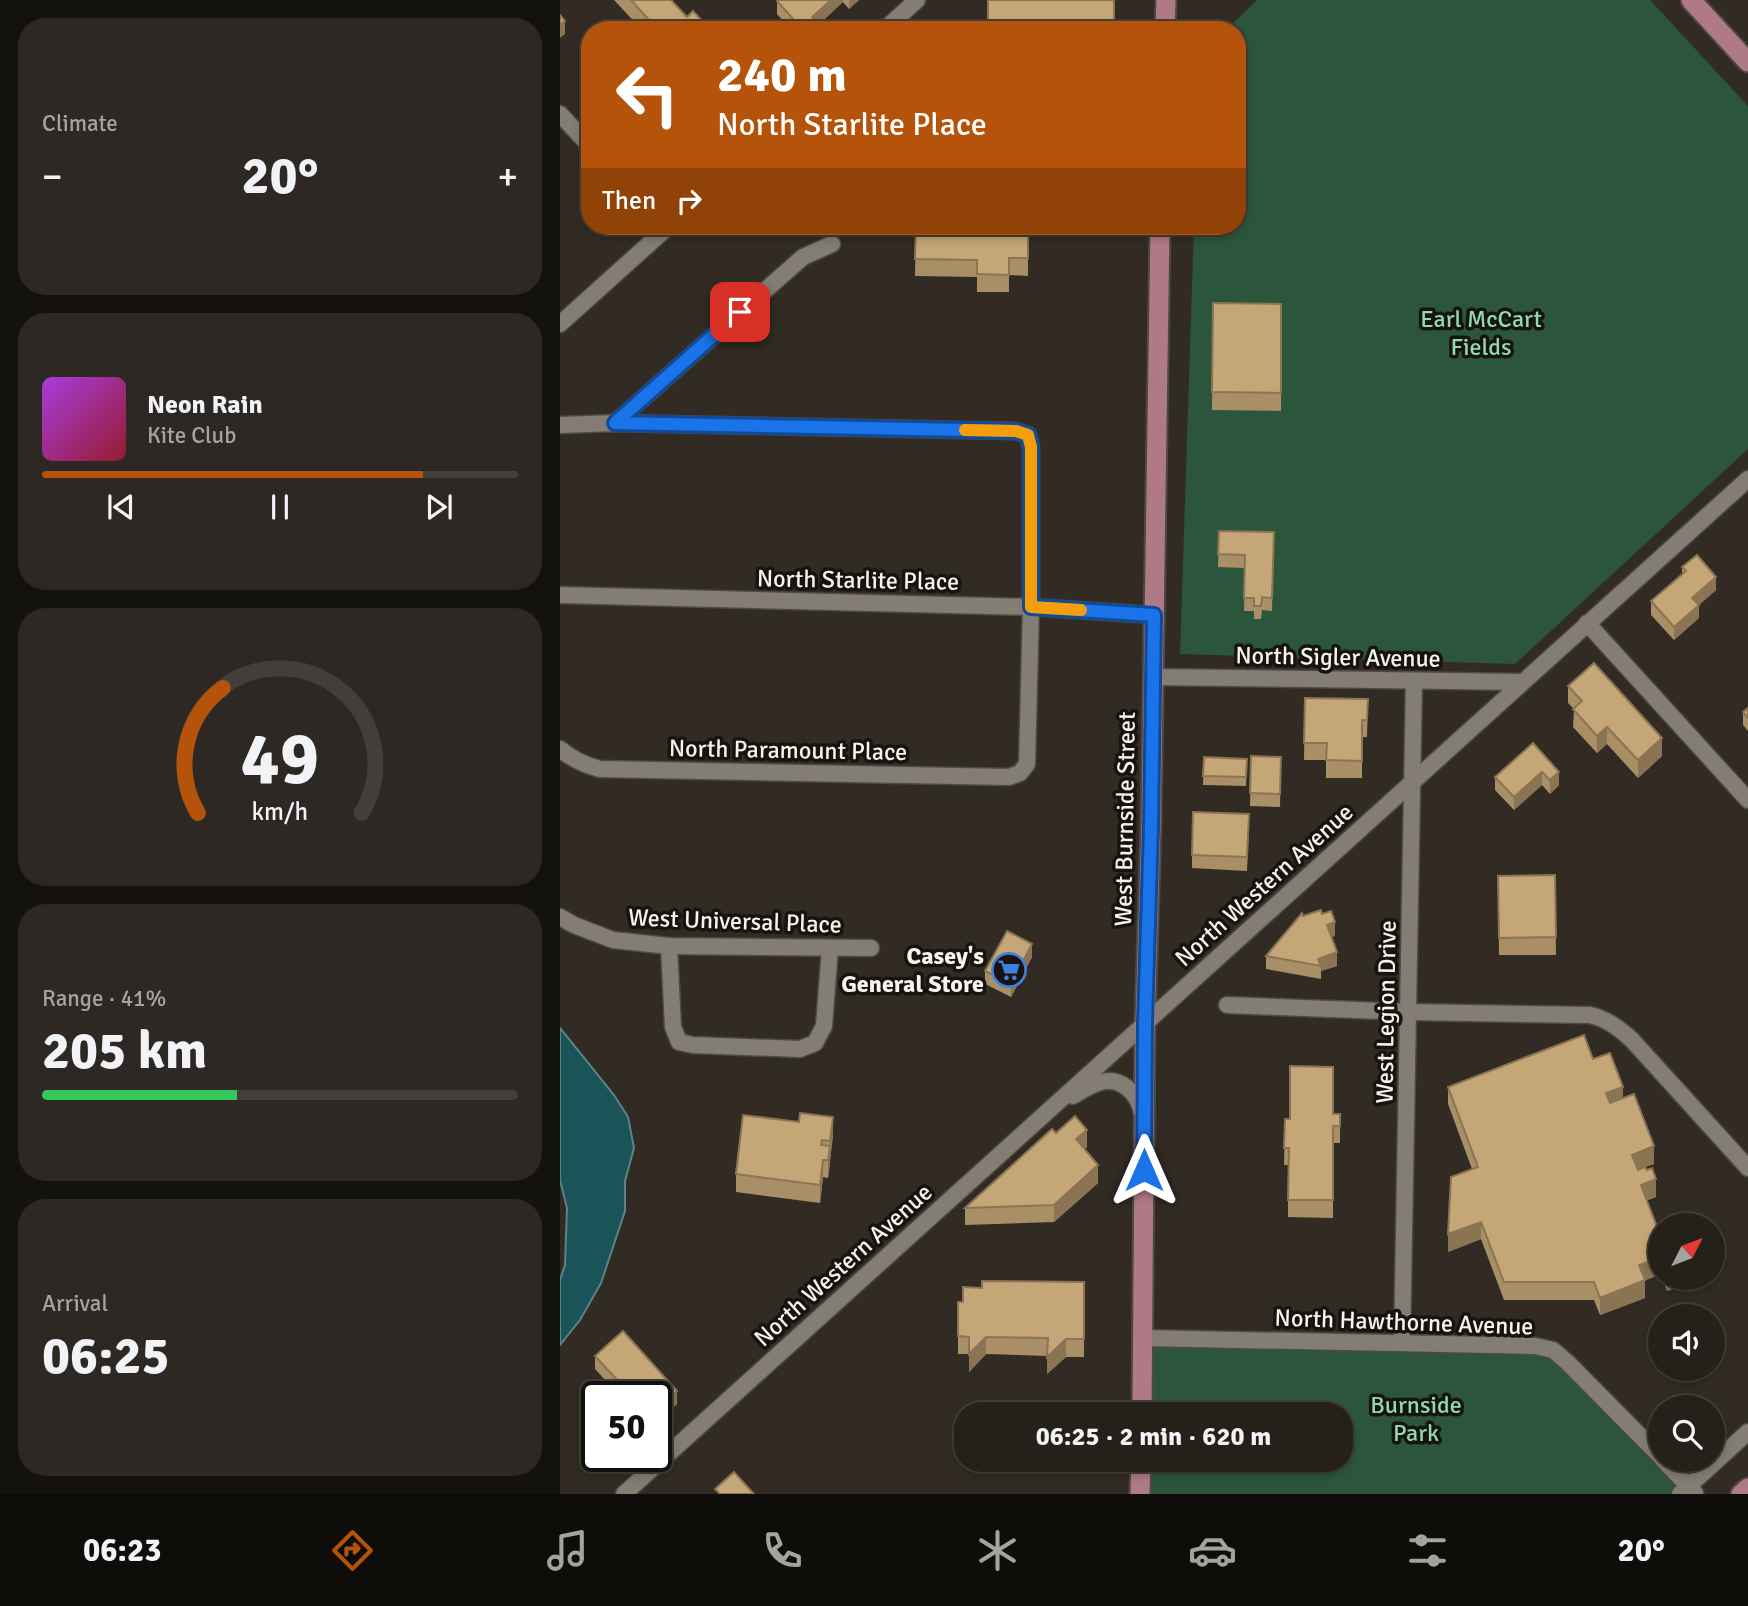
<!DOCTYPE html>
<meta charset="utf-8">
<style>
:root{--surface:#25201a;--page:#2d2823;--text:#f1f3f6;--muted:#a3a3a2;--line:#423e39;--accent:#b45309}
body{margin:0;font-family:Signika,sans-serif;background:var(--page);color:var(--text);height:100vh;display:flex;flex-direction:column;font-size:26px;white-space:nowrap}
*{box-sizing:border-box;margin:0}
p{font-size:23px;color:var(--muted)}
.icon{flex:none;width:38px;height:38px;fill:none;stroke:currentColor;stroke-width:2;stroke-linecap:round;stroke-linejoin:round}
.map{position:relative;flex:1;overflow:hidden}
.side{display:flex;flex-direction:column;gap:18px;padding:18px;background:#14120e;width:560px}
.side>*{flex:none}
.hud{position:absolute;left:21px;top:21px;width:665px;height:214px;border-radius:28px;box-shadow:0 4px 10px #0003,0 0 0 2px var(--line);background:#b45309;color:#fff;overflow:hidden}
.needle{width:46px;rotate:48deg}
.buttons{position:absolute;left:1088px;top:1213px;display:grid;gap:14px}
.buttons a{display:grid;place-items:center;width:77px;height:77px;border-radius:50%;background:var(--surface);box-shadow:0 4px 10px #0003,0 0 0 2px var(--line);font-size:35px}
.speed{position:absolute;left:21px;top:1381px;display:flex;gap:14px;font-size:35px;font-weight:700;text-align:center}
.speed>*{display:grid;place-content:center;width:91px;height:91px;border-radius:50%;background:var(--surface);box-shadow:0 4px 10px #0003,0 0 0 2px var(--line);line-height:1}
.speed .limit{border:4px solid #111;border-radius:10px;background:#fff;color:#111}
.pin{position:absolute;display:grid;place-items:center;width:60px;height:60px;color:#fff;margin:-30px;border-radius:14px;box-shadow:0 4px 10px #0006}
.me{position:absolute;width:77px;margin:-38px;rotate:0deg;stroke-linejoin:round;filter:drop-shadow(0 0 5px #0008)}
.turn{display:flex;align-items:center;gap:24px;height:147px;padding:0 21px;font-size:32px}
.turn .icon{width:91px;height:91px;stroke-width:2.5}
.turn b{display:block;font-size:49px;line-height:60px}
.then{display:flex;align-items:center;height:66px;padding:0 21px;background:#0003;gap:14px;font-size:26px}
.big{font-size:52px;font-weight:700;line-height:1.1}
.side .tile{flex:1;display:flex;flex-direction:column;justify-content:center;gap:10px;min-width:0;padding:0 24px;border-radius:28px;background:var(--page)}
.side .dial{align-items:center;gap:0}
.dial svg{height:182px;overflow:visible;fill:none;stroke:var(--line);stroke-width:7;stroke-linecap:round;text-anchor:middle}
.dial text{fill:var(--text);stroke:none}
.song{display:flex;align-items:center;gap:21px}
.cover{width:84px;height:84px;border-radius:10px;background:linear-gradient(135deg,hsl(280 70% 55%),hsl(350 70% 35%))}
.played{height:7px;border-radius:4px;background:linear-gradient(90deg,var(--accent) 80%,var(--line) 80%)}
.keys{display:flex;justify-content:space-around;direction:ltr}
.heat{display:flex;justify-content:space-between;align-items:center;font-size:38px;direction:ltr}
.charge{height:10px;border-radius:5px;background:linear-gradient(90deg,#34c759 41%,var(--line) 0)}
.trip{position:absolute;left:394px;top:1402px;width:399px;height:70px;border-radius:28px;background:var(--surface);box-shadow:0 4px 10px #0003,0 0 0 2px var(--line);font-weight:700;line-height:70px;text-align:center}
.menu{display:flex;height:112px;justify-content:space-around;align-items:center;background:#0f0d0a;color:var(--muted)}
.menu .icon{width:49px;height:49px}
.menu .active{color:var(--accent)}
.menu b{font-size:32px;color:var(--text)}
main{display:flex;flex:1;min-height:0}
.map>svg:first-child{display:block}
.green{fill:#2b563c}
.water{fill:#1a5358;stroke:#5c8385;stroke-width:2}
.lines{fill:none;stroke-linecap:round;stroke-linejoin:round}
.minor-casing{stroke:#4e4942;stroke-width:19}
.major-casing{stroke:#4e4942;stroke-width:23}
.minor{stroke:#837d73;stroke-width:16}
.major{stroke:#af7a86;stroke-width:19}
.wall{fill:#a98f65}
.shaded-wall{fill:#8a7453}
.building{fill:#c5a676;stroke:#8a7453;stroke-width:2}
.route-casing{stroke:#114b97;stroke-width:18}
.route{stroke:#1a73e8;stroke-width:12}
.slow{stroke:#f59e0b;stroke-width:12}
.labels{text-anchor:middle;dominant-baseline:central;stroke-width:7;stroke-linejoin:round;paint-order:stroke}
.park-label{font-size:24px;fill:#8edbab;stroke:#171410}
.street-label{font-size:24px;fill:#f7f3ed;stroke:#171410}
.poi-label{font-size:24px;font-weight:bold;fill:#f7f3ed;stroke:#171410;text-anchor:end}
</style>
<main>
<section class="side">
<div class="tile"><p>Climate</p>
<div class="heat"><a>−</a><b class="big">20°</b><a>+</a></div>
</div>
<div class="tile">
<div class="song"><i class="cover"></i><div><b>Neon Rain</b><p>Kite Club</p></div></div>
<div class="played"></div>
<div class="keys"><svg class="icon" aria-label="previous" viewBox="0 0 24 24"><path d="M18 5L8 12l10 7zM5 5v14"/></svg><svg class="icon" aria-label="pause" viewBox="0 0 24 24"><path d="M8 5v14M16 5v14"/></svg><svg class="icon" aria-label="next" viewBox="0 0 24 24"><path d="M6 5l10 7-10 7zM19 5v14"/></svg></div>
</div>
<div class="tile dial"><svg viewBox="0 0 100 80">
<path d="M14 69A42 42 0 1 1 86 69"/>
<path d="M14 69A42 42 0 0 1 25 14" stroke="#b45309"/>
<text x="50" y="56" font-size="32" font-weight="700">49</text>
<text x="50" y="72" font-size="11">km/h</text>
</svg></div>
<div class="tile"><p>Range · 41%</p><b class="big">205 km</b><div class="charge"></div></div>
<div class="tile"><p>Arrival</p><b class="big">06:25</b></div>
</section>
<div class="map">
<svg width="1188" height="1494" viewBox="0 0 1188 1494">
<rect width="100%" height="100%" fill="#312b23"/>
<g class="green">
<polygon points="697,0 1090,0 1188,106 1188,449 955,664 620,654 634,226 677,226 677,30 666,30"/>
<polygon points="583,1338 993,1350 1128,1486 1120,1494 580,1494 581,1460 780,1460 780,1414 582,1414"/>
</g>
<polygon class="water" points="0,1028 54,1095 68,1117 74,1148 65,1181 65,1211 41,1283 20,1320 0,1345 0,1280 5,1265 7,1208 0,1180"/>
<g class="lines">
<g class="minor-casing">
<g id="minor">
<polyline points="324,30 357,0"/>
<polyline points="0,114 30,146"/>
<polyline points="0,324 109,226"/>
<polyline points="55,423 243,257 272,244"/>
<path d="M 0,425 L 55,423 L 456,431 L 468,435 L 471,447 L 471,607 L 467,764 L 460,773 L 449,777 L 40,769 C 24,765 12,759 0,749"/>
<polyline points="0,595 471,607 594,615"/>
<polyline points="1027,623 1188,800"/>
<polyline points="593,677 962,682"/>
<polyline points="0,917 14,925 53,940 109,946 311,948"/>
<polyline points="109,946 113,1027 119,1042 133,1045 240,1049 255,1043 264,1026 270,948"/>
<path d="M 667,1005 L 849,1012 L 1030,1015 C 1047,1019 1059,1028 1072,1040 L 1188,1168"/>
<path d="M 513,1096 C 521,1091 529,1086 538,1083 C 560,1075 578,1093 582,1113"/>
<polyline points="583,1338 975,1346 993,1350 1008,1363 1101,1457"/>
<polyline points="842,1343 854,681"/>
<polyline points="1103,1460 1135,1493"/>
<polyline points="64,1494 1188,479"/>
<polyline points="1120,1494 1188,1432"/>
</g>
</g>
<g class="major-casing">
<g id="major">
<polyline points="1131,0 1188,62"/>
<polyline points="605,30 606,0"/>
<polyline points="582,1414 585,1022 591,827 600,226"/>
<polyline points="580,1494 581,1460"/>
<polyline points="1181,1494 1188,1488"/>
</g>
</g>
<use href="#minor" class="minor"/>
<use href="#major" class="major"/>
</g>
<g class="wall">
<polygon points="54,0 111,0 127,17 145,30 82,30"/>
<polygon points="218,0 299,0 289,9 283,2 259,24 259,30 231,30 217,14 217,1"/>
<polygon points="356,226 468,226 468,276 449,275 449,292 417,292 417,277 355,276"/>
<polygon points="653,303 721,304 721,411 652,410"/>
<polygon points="659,531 714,532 712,611 702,610 701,619 694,619 694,611 684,611 685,568 658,567"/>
<polygon points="1122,567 1156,590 1139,605 1139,618 1114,640 1091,615 1091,601 1122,574"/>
<polygon points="1008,686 1102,756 1078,778 1047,744 1037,753 1013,727 1014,709 1008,703"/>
<polygon points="745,698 808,699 807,737 802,737 802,778 766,778 766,760 744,760"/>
<polygon points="1188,708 1188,731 1183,725 1183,712"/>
<polygon points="973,743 999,785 990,794 982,785 954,810 935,790 935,777"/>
<polygon points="691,756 721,757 720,807 690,806"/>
<polygon points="644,757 687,759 686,786 643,785"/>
<polygon points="689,827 687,871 632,868 632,855"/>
<polygon points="995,875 996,955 939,955 938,876"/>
<polygon points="762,914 775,936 771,937 777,966 761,971 761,979 706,969 706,956 743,916"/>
<polygon points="472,957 451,997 425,984 425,971"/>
<polygon points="1033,1059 1063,1098 1094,1164 1085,1167 1096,1197 1087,1200 1101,1274 1085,1280 1085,1298 1040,1315 1034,1300 944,1300 921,1239 888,1252 912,1169 888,1104 888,1087"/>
<polygon points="773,1114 780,1114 780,1143 773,1143 773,1218 728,1217 728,1165 724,1165 725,1119"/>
<polygon points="496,1133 527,1147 524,1149 538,1183 494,1222 405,1225 405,1208"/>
<polygon points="273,1135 268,1178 263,1177 260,1203 176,1192 176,1174"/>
<polygon points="1102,1278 1120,1278 1120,1286 1107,1291"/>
<polygon points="524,1282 524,1357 506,1357 487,1374 487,1356 426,1354 409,1372 409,1354 398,1354 398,1302 403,1302 422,1288"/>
<polygon points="35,1356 117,1404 96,1423 96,1396 60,1396 35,1369"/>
</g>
<g class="shaded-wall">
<polygon points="271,0 283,0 283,2 253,30 252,17"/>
<polygon points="289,0 299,0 289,9"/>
<polygon points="5,21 5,34 0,38 0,25"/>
<polygon points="1156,577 1156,590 1139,605 1139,618 1114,640 1114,627 1132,598"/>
<polygon points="1047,727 1047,744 1037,753 1037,736"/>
<polygon points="1102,738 1102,756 1078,778 1078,760"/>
<polygon points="982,772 982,785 954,810 954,797"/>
<polygon points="999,772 999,785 990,794 990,780"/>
<polygon points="775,922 775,936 767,938 767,925"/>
<polygon points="472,944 472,957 451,997 451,984"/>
<polygon points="777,952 777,966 761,971 761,966 758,959"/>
<polygon points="1063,1087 1063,1104 1046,1110 1046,1093"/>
<polygon points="273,1117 273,1135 270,1159 270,1141"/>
<polygon points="527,1130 527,1147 516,1157 516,1139"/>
<polygon points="270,1146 270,1164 268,1178 268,1160"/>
<polygon points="1094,1146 1094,1164 1072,1172 1072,1155"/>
<polygon points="263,1160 263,1177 260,1203 260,1185"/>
<polygon points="538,1165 538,1183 494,1222 494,1205"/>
<polygon points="1096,1179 1096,1197 1081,1203 1081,1185"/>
<polygon points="921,1222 921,1239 888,1252 888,1234"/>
<polygon points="1101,1257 1101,1274 1079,1283 1079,1265"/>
<polygon points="1107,1278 1120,1278 1120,1286 1107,1291"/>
<polygon points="1085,1280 1085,1298 1040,1315 1040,1298"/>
<polygon points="426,1337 426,1354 409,1372 409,1354"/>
<polygon points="506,1339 506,1357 487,1374 487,1357"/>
<polygon points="117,1391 117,1404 96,1423 96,1409"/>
</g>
<g class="building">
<polygon points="71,0 111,0 127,17 133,11 145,24 139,30 98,30"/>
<polygon points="218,0 271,0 252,17 259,25 254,30 243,30 217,1"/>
<rect x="428" y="0" width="126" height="30"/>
<polygon points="0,15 5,21 0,25"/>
<polygon points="356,226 468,226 468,258 449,258 449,275 417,274 417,260 355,259"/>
<polygon points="653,303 721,304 721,393 652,392"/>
<polygon points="659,531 714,532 712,598 702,597 701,606 694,606 694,598 684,598 685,555 658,554"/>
<polygon points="1137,555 1156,577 1132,598 1139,605 1114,627 1091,601 1126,571 1122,567"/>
<polygon points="1034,663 1102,738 1078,760 1047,727 1037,736 1013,709 1022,701 1008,686"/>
<polygon points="745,698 808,699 807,720 802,720 802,761 766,760 767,743 744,743"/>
<polygon points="1188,708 1188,718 1183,712"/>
<polygon points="973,743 999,772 990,780 982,772 954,797 935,777"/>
<polygon points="691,756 721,757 720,794 690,793"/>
<polygon points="644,757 687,759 686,777 643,776"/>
<polygon points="633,812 689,814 687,857 632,855"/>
<polygon points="995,875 996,937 939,938 938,876"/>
<polygon points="761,910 762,914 771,911 775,922 767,925 777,952 758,959 761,966 706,956 742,913 743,916"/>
<polygon points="447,931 472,944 451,984 425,971"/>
<polygon points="1024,1035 1033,1059 1050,1053 1063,1087 1046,1093 1050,1103 1074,1094 1094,1146 1072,1155 1078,1170 1085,1167 1087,1170 1092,1168 1096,1179 1081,1185 1099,1232 1101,1231 1101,1257 1079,1265 1085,1280 1040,1298 1034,1282 944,1282 921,1222 888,1234 891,1177 918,1167 888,1087"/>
<polygon points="730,1066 773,1067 773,1114 780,1114 780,1126 773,1126 773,1200 728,1200 729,1148 724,1148 725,1119 730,1119"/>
<polygon points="240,1113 273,1117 270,1141 262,1140 261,1145 270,1146 268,1160 263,1160 260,1185 176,1174 183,1115 239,1122"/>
<polygon points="515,1116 527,1130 516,1139 538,1165 494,1205 405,1208 492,1129 496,1133"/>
<polygon points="422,1281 524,1282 524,1339 506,1339 487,1357 488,1338 426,1337 409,1354 409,1337 398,1336 398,1302 403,1302 403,1287 422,1288"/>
<polygon points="63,1331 117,1391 96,1409 96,1396 72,1396 35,1356"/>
<polygon points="174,1472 194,1494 160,1494 155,1489"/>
</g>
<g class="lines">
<g class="route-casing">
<polyline id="route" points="180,312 55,423 456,431 468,435 471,447 471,607 594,615 591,827 585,1023 584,1170"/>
</g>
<use href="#route" class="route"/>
<polyline class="slow" points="405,430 456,431 468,435 471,447 471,607 521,610"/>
</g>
<defs>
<g id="supermarket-ring" transform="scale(1.75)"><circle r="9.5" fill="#171410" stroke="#3f7fe0" stroke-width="1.5"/><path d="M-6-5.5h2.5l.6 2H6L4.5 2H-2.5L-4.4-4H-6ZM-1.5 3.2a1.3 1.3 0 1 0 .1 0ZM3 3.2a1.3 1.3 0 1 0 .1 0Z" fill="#3f7fe0"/></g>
</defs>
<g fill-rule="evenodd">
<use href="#supermarket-ring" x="449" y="970"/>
</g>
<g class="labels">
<g class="park-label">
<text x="921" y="319">Earl McCart<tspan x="921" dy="28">Fields</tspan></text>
<text x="856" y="1405">Burnside<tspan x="856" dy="28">Park</tspan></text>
</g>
<g class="street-label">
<text transform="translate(298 580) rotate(1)">North Starlite Place</text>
<text transform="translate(778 657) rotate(1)">North Sigler Avenue</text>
<text transform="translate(228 750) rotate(1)">North Paramount Place</text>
<text transform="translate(565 819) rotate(-89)">West Burnside Street</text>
<text transform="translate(704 885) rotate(-42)">North Western Avenue</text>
<text transform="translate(175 921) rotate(2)">West Universal Place</text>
<text transform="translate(826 1012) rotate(-89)">West Legion Drive</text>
<text transform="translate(283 1265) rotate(-42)">North Western Avenue</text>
<text transform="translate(844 1322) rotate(2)">North Hawthorne Avenue</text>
</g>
<g class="poi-label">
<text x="424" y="956">Casey's<tspan x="424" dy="28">General Store</tspan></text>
</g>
</g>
</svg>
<div class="buttons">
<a><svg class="needle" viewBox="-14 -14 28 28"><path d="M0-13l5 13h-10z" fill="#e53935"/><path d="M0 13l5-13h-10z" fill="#a3a3a2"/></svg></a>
<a><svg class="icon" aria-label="sound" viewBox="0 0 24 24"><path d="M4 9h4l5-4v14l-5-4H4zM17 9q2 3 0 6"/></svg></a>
<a><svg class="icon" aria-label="search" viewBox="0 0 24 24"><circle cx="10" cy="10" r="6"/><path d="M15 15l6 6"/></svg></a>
</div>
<div class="speed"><div class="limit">50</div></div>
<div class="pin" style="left:180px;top:312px;background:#d93025"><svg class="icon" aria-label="arrive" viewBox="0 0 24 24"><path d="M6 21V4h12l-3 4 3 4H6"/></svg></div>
<svg class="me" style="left:584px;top:1170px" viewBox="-20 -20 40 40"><path d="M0-17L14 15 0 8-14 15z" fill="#1a73e8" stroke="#fff" stroke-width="4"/></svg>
<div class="trip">06:25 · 2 min · 620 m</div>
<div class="hud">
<div class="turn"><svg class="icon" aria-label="left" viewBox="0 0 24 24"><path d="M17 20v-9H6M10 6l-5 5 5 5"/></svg><div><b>240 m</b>North Starlite Place</div></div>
<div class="then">Then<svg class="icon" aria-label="right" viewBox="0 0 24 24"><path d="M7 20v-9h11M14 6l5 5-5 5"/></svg></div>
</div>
</div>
</main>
<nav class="menu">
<b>06:23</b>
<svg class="icon active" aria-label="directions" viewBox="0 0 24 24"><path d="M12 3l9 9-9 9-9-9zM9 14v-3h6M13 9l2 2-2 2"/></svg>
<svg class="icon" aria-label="music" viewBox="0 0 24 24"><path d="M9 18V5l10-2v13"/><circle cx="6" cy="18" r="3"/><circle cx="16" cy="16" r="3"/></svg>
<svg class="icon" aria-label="phone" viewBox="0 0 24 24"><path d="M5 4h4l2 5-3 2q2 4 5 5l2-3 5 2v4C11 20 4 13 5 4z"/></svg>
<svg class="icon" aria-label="climate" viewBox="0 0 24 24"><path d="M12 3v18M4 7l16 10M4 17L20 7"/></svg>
<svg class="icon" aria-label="car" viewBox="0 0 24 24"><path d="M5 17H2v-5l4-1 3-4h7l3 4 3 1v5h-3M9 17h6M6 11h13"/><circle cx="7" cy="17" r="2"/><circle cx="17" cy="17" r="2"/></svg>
<svg class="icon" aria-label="filters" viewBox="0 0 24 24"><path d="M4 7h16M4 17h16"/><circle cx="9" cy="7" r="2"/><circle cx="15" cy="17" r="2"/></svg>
<b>20°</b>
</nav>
